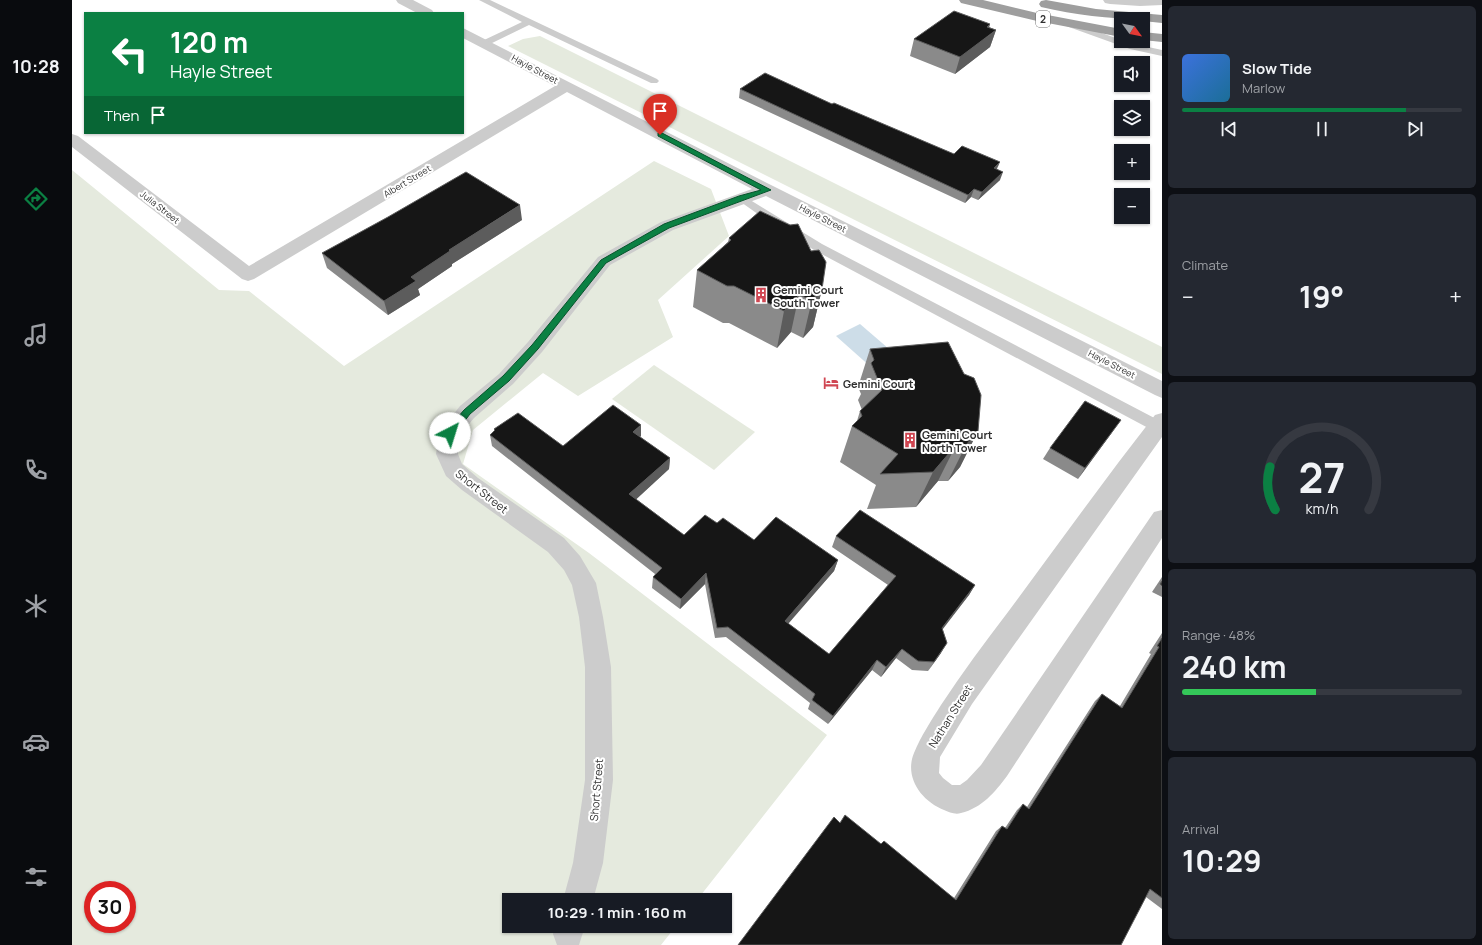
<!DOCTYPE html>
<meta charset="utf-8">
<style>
:root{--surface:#171b24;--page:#242831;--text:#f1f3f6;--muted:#9ea1a6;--line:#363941;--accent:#0b8043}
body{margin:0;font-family:Manrope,sans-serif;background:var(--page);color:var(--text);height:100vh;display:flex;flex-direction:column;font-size:15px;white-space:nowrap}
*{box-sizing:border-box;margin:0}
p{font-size:13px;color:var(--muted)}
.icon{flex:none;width:22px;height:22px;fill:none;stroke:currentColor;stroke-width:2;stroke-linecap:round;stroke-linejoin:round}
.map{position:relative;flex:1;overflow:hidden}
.drawer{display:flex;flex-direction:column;gap:6px;padding:6px;background:#0d0f14;width:320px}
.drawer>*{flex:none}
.top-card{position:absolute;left:12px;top:12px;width:380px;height:122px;border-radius:0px;box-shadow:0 1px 3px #0004;background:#0b8043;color:#fff;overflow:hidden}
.needle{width:26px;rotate:123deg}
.fabs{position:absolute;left:1042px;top:12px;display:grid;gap:8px}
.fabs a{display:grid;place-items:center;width:36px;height:36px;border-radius:0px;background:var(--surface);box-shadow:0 1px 3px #0004;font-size:20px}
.speed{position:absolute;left:12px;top:881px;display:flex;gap:8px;font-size:20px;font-weight:700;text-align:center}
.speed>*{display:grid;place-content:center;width:52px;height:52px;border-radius:50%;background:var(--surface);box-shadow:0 1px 3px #0004;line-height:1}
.speed .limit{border:6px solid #d22;background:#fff;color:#111}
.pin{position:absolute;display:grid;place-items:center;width:34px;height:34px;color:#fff;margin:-41px -17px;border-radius:50% 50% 50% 0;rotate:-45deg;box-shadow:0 0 4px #0007}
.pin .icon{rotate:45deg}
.me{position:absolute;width:44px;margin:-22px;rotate:40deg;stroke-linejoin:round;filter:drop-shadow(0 0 3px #0008)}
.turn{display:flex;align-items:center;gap:14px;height:84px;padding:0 20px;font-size:18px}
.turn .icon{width:52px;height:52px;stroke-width:2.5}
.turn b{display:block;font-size:28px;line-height:34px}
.then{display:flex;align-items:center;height:38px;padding:0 20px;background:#0003;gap:8px;font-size:15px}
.big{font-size:30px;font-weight:700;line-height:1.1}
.drawer .tile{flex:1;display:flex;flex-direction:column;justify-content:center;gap:6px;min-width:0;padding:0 14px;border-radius:6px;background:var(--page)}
.drawer .dial{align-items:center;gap:0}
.dial svg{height:104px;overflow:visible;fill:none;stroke:var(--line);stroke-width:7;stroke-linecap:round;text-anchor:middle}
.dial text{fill:var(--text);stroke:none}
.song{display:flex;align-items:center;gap:12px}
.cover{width:48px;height:48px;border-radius:6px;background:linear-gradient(135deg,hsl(220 70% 55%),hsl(200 70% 35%))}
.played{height:4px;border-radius:2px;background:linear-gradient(90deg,var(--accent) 80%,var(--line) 80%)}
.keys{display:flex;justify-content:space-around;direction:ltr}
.heat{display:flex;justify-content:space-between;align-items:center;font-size:22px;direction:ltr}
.charge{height:6px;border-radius:3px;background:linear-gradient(90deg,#34c759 48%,var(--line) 0)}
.trip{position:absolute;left:430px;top:893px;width:230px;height:40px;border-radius:0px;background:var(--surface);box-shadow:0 1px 3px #0004;font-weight:700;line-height:40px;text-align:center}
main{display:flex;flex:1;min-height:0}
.dock{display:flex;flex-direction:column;width:72px;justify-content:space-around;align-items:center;background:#090b0e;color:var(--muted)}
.dock .icon{width:28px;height:28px}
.dock .current{color:var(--accent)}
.dock b{font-size:18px;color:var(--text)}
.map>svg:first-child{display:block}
.green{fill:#e5eade;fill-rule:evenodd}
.water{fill:#cddde8}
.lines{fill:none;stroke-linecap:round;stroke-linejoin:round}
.service{fill:#ccc;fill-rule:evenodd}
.minor{fill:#ccc;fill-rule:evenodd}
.trunk{fill:#9e9e9e;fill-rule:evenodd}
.wall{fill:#8a8a8a}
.shaded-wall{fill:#5c5c5c}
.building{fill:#161616;stroke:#5c5c5c}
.route{fill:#0b8043;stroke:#07532c}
.labels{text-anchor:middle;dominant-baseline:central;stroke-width:4;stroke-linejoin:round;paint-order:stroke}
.far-street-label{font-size:9px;fill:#2f2f2f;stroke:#fff}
.shield{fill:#fff;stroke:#6d6d6d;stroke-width:1}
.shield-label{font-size:10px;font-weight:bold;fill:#2f2f2f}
.poi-label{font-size:11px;font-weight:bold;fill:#2f2f2f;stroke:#fff;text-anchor:start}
.street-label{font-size:11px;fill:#2f2f2f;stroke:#fff}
</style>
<main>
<nav class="dock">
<b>10:28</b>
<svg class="icon current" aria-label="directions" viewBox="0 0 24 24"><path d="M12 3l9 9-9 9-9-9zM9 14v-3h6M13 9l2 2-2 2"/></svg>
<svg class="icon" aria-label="music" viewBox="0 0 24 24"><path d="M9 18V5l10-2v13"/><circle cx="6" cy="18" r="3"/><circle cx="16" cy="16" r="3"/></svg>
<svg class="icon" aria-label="phone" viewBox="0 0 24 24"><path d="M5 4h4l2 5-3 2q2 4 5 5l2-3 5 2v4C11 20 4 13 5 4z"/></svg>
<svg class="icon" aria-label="climate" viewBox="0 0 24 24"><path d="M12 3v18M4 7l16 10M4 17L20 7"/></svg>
<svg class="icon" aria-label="car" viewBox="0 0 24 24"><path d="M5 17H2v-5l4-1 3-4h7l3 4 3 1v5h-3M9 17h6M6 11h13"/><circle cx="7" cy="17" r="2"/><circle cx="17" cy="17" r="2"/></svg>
<svg class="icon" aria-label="filters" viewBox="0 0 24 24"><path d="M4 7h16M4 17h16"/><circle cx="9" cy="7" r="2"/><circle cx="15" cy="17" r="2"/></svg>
</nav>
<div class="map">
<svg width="1090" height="945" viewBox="0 0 1090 945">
<rect width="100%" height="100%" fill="#fff"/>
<g class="green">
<polygon points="468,36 1090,347 1090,374 436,46 451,39"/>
<path d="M 582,161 L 639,189 L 657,236 L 586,300 L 601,337 L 506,396 L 471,373 L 401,430 L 391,464 L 517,553 L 755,735 L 625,900 L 437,900 L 437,926 L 604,926 L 589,945 L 0,945 L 0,170 L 147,290 L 177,291 L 272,366 ZM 21,890 L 55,890 L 55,924 L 21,924 Z"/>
<polygon points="582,365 683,432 642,470 540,399"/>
</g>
<polygon class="water" points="788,324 824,355 800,368 764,336"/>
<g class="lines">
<g class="service">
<polygon points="407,0 418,0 585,79 587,81 585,83 579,83 457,25 416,45 410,45 409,43 410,41 450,22"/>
<polygon points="997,21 1049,40 1049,41 1090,50 1090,56 1058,49 994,26 993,24"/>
<polygon points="670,195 750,244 1090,422 1090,432 1080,430 742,250 690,217 666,200 665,198"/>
</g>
<g class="minor">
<polygon points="324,0 341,0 360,10 362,13 345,13 326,3"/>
<polygon points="1031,0 1090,0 1090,5 1068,6 1038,4 1033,3"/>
<polygon points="391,28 701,186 1090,381 1090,398 1083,395 694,196 601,230 538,265 470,352 441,384 402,418 388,435 386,454 390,464 406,478 492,538 508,556 524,583 531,617 539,667 541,780 531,863 521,900 491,900 501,863 513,780 513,667 507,617 500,585 492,570 476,552 390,490 374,476 364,454 367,433 388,406 427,374 456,342 526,257 589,222 680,189 495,92 182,279 176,281 170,279 0,147 0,134 6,136 177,266 483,86 391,38"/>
<path d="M 1090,413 L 1090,437 L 900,704 L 868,757 L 867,773 L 871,778 L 880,785 L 888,785 L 895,780 L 909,765 L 1082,512 L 1090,510 L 1090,538 L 935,776 C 923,792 910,808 889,813 C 883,815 877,812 872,810 C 849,801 832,777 842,753 C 849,736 859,721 869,705 C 890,673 913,642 936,612 C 985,546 1032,480 1083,415 Z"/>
<polygon points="483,926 513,926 507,945 485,945 481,934"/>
</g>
<g class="trunk">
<polygon points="887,0 911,0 965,13 1049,29 1049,37 965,21 889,3"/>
<path d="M 974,0 L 1024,9 L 1090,15 L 1090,23 L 1071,21 L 1071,19 C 1037,19 1003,15 969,7 L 967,4 L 969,1 Z"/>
<polygon points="1071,32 1090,34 1090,42 1071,40"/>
</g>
</g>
<g class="wall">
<polygon points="918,24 917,27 924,30 918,47 883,74 838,56 842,39"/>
<polygon points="668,89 760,104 882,154 925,169 928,180 906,200 899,197 893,203 667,98"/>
<polygon points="450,220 380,264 380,266 346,289 348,295 316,315 255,268 250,253"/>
<polygon points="657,238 750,289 741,327 731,338 719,332 705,348 657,323 651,323 621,307 625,270 656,242"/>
<polygon points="798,349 906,431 888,467 876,481 866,481 844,507 795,509 804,485 768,462 780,426 785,421 788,411 790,410 786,400 789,394 786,387"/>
<polygon points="422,429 491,446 569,436 568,437 598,458 597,469 564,499 612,535 645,523 682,540 766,560 762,571 716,623 757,654 816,585 760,547 764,536 903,585 897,595 870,629 869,653 856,671 840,670 824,658 809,677 800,670 756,724 736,709 738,703 654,637 643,638 633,584 608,609 580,588 581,577 583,574 420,446 418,435 422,431"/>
<polygon points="1041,431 1006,479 971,459 978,448"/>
<polygon points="1090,577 1090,597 1080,592"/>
<polygon points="1090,633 1090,909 1074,897 666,945 768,823 809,844 882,898 924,831 930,826 933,828 945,810 951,804 955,807 1023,701 1030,694 1048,706 1079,654 1077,653"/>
</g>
<g class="shaded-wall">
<polygon points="918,24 914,38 924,30 918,47 883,74 888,57 915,27"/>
<polygon points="928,162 924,171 922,168"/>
<polygon points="931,172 928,180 906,200 910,192"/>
<polygon points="902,189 899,197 893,203 896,195"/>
<polygon points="448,205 450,220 380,264 380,266 346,289 348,295 316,315 312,301 339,277 377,250"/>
<polygon points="750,289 741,327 731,338 740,300"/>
<polygon points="727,295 719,332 705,348 712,311"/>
<polygon points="1049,420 1041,431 1006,479 1013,468"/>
<polygon points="569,425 569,436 560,443 561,432"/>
<polygon points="906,431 888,467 876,481 894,445"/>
<polygon points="884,445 866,481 844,507 861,472"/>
<polygon points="598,458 597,469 557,506 557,494"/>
<polygon points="766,560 762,571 710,631 713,621"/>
<polygon points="634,573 633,584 608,609 609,599"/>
<polygon points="903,585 897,595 864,638 870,628"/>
<polygon points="875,643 869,653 856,671 862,662"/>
<polygon points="830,649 824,658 809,677 814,667"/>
<polygon points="805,660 800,670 756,724 761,716"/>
</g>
<g class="building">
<polygon points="882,11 918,24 915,27 924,30 888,57 842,39"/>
<polygon points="693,73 760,104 762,103 882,154 890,146 928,162 922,168 931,172 910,192 902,189 896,195 668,89"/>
<polygon points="394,172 448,205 377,250 378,251 339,277 344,281 312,301 250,253 316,217"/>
<polygon points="688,211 718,225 726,224 739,251 747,250 754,262 750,289 740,300 727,295 712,311 662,286 655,286 625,270 659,240 657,238"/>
<polygon points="876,342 892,374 902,378 909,395 906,431 894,445 884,445 861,472 808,474 826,454 780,426 790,416 788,411 810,390 799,363 802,360 798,349"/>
<polygon points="1013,401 1049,420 1013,468 978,448"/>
<polygon points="541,405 569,425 561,432 598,458 557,494 612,535 633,515 645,523 651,518 682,540 704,517 766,560 713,621 757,654 824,576 764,536 788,510 903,585 870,628 875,643 862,662 846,661 830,649 814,667 805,660 761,716 740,700 743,694 656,627 645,628 634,573 609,599 581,577 590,568 418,435 423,430 422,429 446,413 491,446"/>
<polygon points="1090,581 1090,586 1088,584"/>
<polygon points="1090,638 1090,898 1078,889 1049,945 666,945 762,817 768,823 773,815 809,844 812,841 884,900 930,826 935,829 951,804 957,809 1030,694 1050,708 1087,647 1085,646"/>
</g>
<polygon class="route" points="586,133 590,133 699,190 597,228 534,263 466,349 437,381 398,414 381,436 374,436 373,433 374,431 392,410 431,376 460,345 529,260 592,224 667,196 689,190 586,136"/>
<defs>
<g id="building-bare" transform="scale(1.2)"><path d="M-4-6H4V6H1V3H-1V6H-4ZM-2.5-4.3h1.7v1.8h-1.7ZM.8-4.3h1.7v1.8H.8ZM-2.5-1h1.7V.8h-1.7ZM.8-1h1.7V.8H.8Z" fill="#d04652" stroke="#fff" stroke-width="2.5" paint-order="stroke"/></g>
<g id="hotel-bare" transform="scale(1.2)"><path d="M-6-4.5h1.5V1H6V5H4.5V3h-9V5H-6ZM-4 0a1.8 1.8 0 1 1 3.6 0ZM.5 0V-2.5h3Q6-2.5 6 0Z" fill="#d04652" stroke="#fff" stroke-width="2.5" paint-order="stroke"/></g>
</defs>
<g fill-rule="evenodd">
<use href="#building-bare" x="689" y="295"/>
<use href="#hotel-bare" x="759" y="383"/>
<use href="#building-bare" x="838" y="440"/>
</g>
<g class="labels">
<g class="far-street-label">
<text transform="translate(463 69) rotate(28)">Hayle Street</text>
<text transform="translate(335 181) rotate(-31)">Albert Street</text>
<text transform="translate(88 207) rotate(38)">Julia Street</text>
<text transform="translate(751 218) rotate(27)">Hayle Street</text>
<text transform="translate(1040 364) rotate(27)">Hayle Street</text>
</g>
<rect class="shield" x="964" y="11" width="14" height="16" rx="3"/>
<g class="shield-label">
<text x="971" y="19">2</text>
</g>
<g class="poi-label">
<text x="701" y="289">Gemini Court<tspan x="701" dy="13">South Tower</tspan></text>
<text x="771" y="383">Gemini Court</text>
<text x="850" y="434">Gemini Court<tspan x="850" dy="13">North Tower</tspan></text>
</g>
<g class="street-label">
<text transform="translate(410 491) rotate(38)">Short Street</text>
<text transform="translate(878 716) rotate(-58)">Nathan Street</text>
<text transform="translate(524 790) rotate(-85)">Short Street</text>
</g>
</g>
</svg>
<div class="fabs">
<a><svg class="needle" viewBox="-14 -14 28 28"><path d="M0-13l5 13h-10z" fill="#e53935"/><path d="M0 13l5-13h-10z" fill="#9ea1a6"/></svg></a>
<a><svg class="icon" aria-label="sound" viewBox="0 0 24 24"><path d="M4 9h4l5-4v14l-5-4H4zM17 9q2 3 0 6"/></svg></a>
<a><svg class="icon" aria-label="layers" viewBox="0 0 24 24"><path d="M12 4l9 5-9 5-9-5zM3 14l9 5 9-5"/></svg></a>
<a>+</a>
<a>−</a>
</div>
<div class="speed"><div class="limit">30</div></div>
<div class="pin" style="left:588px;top:135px;background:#d93025"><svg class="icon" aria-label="arrive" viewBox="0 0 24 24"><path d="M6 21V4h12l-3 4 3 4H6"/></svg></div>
<svg class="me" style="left:378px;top:433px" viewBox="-20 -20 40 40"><circle r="19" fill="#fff"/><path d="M0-13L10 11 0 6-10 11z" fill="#0b8043"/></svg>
<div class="trip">10:29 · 1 min · 160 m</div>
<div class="top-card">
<div class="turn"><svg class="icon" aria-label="left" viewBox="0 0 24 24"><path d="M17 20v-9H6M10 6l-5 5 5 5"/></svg><div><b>120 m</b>Hayle Street</div></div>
<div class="then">Then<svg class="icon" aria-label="arrive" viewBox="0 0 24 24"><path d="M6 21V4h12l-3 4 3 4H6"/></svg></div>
</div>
</div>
<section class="drawer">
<div class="tile">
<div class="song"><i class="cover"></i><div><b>Slow Tide</b><p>Marlow</p></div></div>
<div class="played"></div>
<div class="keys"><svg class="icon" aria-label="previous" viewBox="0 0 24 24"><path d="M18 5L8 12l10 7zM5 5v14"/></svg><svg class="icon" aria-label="pause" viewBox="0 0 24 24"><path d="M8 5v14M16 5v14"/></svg><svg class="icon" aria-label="next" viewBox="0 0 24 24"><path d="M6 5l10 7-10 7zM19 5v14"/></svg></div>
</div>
<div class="tile"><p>Climate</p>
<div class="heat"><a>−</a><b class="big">19°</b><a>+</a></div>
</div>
<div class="tile dial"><svg viewBox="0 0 100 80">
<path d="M14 69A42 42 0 1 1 86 69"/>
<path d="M14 69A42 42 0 0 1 10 36" stroke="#0b8043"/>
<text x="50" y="56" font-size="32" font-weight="700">27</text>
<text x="50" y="72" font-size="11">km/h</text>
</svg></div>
<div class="tile"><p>Range · 48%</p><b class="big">240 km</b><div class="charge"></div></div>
<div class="tile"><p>Arrival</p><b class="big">10:29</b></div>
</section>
</main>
